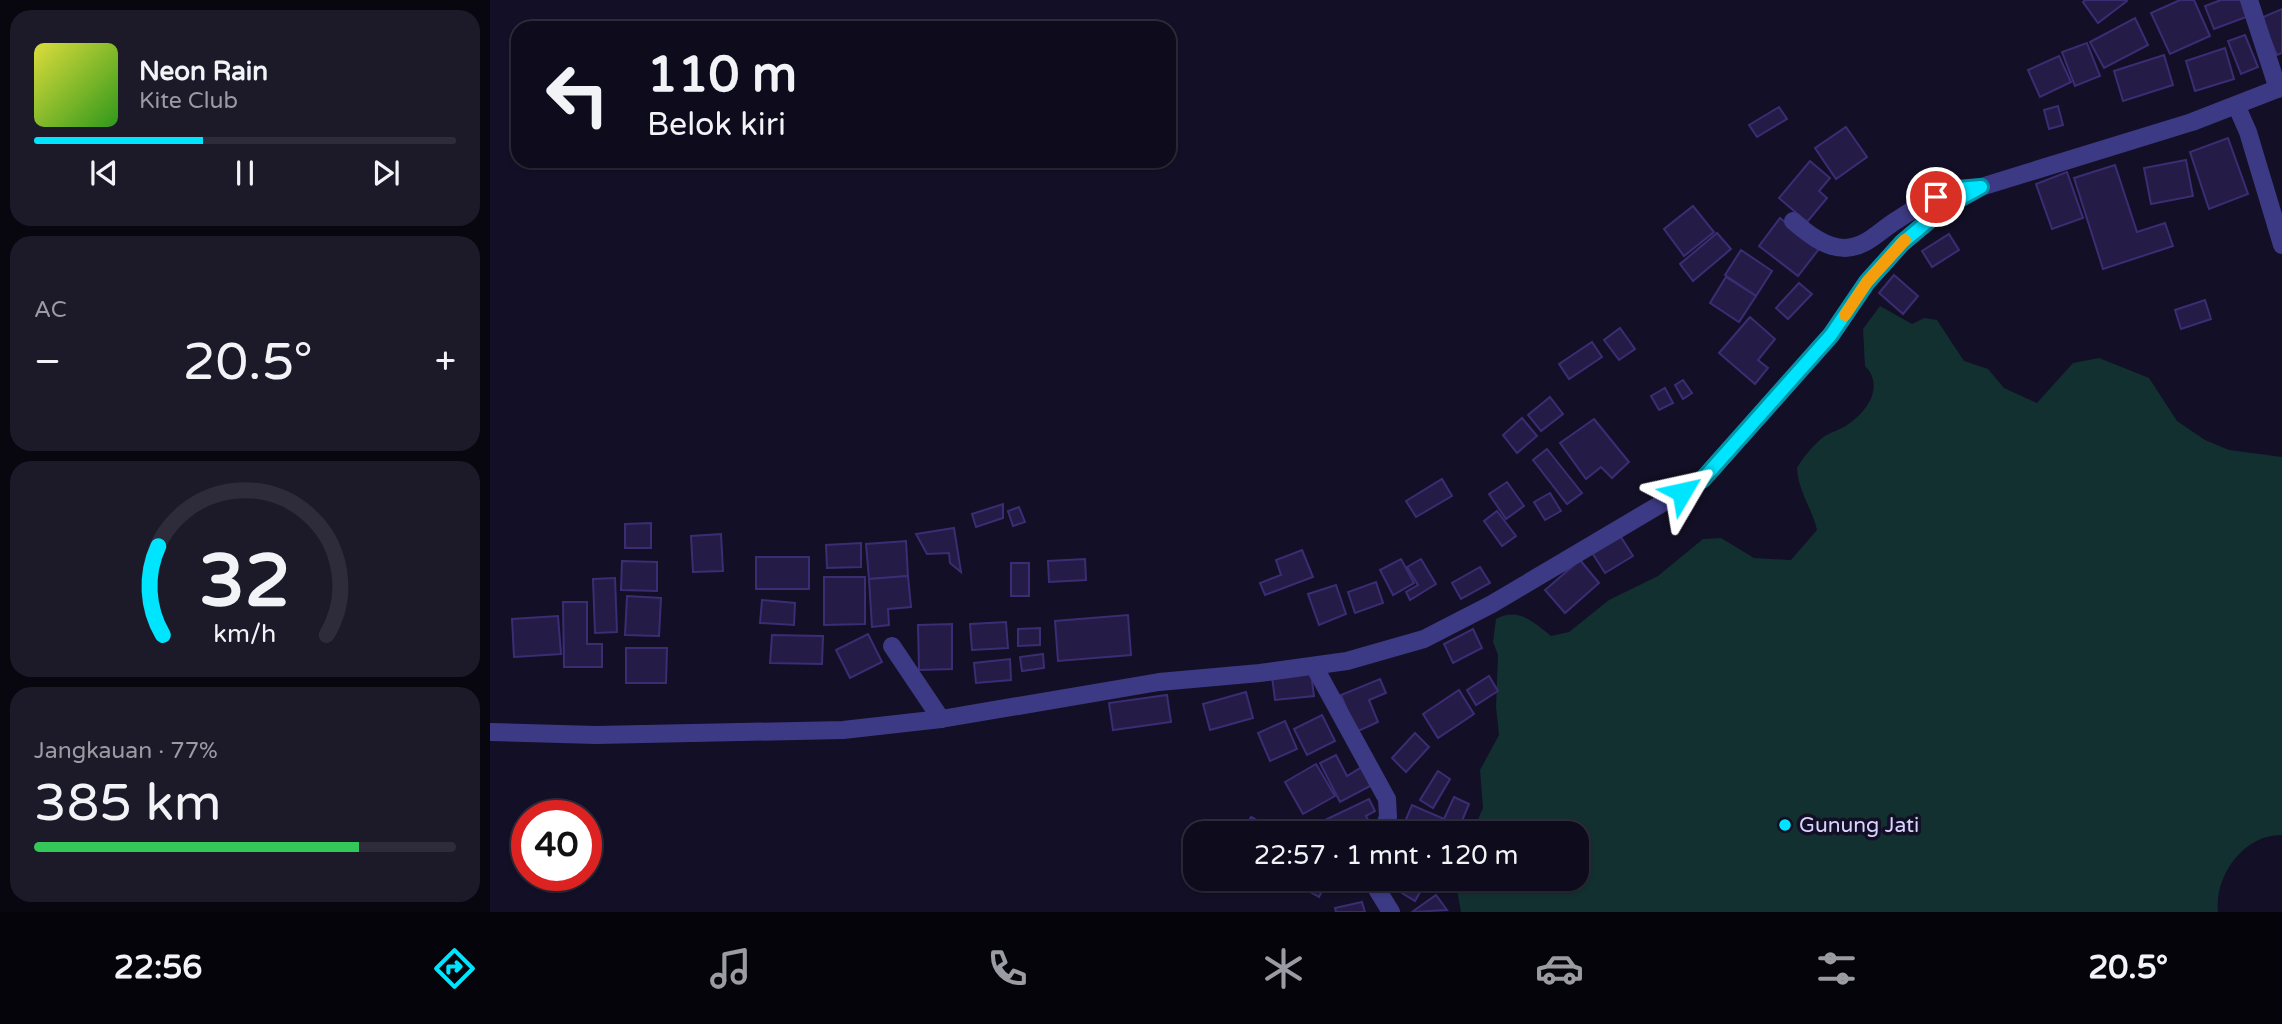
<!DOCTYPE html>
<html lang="id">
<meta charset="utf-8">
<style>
:root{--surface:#0e0b1c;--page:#1c1929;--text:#f1f3f6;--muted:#9b9ba3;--line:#2e2b3b;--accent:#00e5ff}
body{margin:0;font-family:"Varela Round",sans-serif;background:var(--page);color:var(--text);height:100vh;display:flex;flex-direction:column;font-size:26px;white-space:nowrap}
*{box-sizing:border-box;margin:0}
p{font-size:23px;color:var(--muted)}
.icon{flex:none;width:38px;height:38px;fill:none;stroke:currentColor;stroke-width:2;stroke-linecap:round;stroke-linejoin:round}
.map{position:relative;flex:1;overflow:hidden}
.sheet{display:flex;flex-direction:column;gap:10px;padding:10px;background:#08060f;width:490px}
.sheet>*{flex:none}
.top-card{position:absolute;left:21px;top:21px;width:665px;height:147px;border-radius:21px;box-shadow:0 2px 5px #0004,0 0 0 2px var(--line);background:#0e0b1c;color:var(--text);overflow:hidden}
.speed{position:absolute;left:21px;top:800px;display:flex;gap:14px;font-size:35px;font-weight:700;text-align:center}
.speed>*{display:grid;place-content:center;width:91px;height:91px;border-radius:50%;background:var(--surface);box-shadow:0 2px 5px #0004,0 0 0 2px var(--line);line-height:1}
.speed .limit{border:10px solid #d22;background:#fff;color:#111}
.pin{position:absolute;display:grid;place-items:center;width:60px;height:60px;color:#fff;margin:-30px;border:4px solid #fff;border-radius:50%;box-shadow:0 2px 7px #0007}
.me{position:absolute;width:77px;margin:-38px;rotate:54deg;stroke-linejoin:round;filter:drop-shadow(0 0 5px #0008)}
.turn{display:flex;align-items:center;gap:24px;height:147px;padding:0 21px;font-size:32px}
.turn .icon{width:91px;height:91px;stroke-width:2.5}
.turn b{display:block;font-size:49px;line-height:60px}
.big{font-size:52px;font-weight:600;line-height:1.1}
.sheet .tile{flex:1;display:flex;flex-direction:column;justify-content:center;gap:10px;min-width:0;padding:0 24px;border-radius:21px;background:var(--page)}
.sheet .dial{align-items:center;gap:0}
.dial svg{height:182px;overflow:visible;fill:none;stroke:var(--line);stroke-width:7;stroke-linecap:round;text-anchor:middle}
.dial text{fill:var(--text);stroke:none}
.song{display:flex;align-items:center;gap:21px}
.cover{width:84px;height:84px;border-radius:10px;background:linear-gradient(135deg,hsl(60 70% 55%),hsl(110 70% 35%))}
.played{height:7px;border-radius:4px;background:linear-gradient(90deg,var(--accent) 40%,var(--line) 40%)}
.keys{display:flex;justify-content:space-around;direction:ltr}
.heat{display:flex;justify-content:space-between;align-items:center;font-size:38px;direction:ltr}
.charge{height:10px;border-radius:5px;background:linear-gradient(90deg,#34c759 77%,var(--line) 0)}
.trip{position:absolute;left:693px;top:821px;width:406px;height:70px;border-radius:21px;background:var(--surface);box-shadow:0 2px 5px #0004,0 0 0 2px var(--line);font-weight:600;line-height:70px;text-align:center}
.tab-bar{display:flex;height:112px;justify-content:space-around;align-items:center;background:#06040b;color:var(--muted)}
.tab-bar .icon{width:49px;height:49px}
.tab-bar .current{color:var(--accent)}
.tab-bar b{font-size:32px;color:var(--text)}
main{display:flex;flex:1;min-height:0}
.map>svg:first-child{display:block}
.green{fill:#12302f}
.building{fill:#241b47;stroke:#3b2d73;stroke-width:2}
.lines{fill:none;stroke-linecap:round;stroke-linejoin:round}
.minor{stroke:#3d3a85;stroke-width:18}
.tertiary{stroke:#3d3a85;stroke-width:18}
.route-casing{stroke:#0095a6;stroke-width:18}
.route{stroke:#00e5ff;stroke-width:12}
.slow{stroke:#f59e0b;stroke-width:12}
.poi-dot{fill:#00e5ff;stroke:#130f26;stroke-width:2.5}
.labels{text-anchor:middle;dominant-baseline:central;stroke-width:7;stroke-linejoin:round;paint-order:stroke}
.poi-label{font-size:21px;fill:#d9d4ff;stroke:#130f26;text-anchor:start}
</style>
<main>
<section class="sheet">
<div class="tile">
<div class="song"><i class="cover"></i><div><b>Neon Rain</b><p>Kite Club</p></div></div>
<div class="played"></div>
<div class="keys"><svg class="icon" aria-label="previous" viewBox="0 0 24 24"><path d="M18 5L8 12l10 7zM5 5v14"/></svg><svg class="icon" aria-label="pause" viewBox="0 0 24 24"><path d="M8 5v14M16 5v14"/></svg><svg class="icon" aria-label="next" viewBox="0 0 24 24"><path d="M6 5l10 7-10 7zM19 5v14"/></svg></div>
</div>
<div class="tile"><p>AC</p>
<div class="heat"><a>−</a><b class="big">20.5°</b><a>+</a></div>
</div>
<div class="tile dial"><svg viewBox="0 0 100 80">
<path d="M14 69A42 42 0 1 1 86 69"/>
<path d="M14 69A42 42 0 0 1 12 30" stroke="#00e5ff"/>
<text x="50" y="56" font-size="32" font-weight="700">32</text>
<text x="50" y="72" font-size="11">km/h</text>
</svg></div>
<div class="tile"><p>Jangkauan · 77%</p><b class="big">385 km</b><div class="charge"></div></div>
</section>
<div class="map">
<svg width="1792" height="912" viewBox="0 0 1792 912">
<rect width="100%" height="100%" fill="#130f26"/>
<path class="green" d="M 1390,306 L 1422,324 L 1434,318 L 1447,320 L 1474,361 L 1498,369 L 1514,388 L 1547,403 L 1583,363 L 1609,358 L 1659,378 L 1687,421 L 1715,440 L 1739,450 L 1792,457 L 1792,835 C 1754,834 1724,876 1728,912 L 971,912 L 965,879 L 1087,878 L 1087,833 L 982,833 L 993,808 L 990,770 L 1009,735 L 1006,707 L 1008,655 L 1003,642 L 1006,619 C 1028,607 1044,622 1061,636 L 1079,632 L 1119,600 L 1168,576 L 1213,539 L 1231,538 L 1264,558 L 1301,560 L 1327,530 C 1322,508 1308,491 1307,468 C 1314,456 1322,447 1332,438 C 1340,432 1350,430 1357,425 C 1379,411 1394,385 1375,366 L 1373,329 Z"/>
<g class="building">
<polygon points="1595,0 1636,0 1637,1 1608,23 1593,2"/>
<polygon points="1690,0 1704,0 1720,36 1680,54 1661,13"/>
<polygon points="1731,0 1753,0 1759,16 1724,29 1715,6"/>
<polygon points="1792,9 1792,53 1787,55 1771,18"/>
<polygon points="1645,18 1658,45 1614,68 1600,42"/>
<polygon points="1755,35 1768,67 1751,74 1738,41"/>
<polygon points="1597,43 1610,76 1585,86 1572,52"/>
<polygon points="1735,48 1744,79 1705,91 1696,61"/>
<polygon points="1674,55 1683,85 1633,101 1624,71"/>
<polygon points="1569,56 1581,82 1550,97 1538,70"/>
<polygon points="1568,106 1573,125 1559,129 1554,110"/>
<polygon points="1289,107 1297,119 1267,137 1259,125"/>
<polygon points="1356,127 1377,157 1346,179 1325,148"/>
<polygon points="1738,138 1758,194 1719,209 1700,152"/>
<polygon points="1696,160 1703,196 1661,204 1654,168"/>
<polygon points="1320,161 1340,178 1329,191 1337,198 1317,222 1289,198"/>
<polygon points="1625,165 1647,232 1675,223 1683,246 1613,269 1584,178"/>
<polygon points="1577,172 1593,218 1562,229 1546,184"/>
<polygon points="1203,206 1224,232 1194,256 1174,229"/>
<polygon points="1290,218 1329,249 1308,276 1269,246"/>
<polygon points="1227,233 1241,249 1203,281 1190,264"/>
<polygon points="1459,234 1469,250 1442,267 1432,251"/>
<polygon points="1251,250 1282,271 1266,296 1235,275"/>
<polygon points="1404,275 1428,296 1413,314 1389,293"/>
<polygon points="1236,277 1266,296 1249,322 1220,303"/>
<polygon points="1309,283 1322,294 1298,319 1286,308"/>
<polygon points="1715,300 1721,319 1691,329 1685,310"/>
<polygon points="1260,317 1285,339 1268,360 1278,368 1265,384 1229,353"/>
<polygon points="1130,328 1145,349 1129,360 1114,340"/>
<polygon points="1102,342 1112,357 1079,379 1069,364"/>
<polygon points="1193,380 1202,393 1193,399 1185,385"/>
<polygon points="1175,388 1183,403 1169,410 1161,396"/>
<polygon points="1060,397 1073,414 1051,431 1038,415"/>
<polygon points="1032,418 1047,436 1027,453 1013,435"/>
<polygon points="1104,419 1139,462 1122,478 1111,467 1096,479 1070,443"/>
<polygon points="1057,449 1092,493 1077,504 1043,460"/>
<polygon points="952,479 962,496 926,517 916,501"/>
<polygon points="1017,482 1034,506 1016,519 999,494"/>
<polygon points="1060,493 1071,511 1055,520 1044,502"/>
<polygon points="513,504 513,518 486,527 482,514"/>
<polygon points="529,507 535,522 523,526 518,511"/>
<polygon points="1007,511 1026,536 1012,546 994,521"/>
<polygon points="161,523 161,548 135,548 135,524"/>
<polygon points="464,528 471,572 460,563 459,553 437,554 426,534"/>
<polygon points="231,534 233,571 203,572 201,536"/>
<polygon points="1129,534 1143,556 1115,573 1101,551"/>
<polygon points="416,541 418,576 379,579 376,544"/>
<polygon points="371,543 371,567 337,568 336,545"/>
<polygon points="812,550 823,577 775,595 770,583 791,575 786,560"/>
<rect x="266" y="557" width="53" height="32"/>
<polygon points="595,559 596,580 559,582 558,561"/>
<polygon points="911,559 924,583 903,595 890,570"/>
<polygon points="931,559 946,584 920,600 916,592 928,585 917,567"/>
<polygon points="1090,560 1109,583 1075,613 1055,590"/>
<polygon points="132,561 167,562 167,591 131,590"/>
<rect x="521" y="563" width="18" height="33"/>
<polygon points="990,567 1000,583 971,599 962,583"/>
<polygon points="418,576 421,607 398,609 399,625 382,627 379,579"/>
<polygon points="334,577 375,577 375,624 334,625"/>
<polygon points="125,578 127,632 105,633 103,579"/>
<polygon points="886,582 893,603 865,613 858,592"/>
<polygon points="846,585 856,614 829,625 818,594"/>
<polygon points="137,596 171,598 169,636 135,635"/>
<polygon points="272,600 305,603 304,625 270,623"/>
<polygon points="73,602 97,602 97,644 112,644 112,667 74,667"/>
<polygon points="638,615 641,655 568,661 565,621"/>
<polygon points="68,616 71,654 24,657 22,619"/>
<polygon points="516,622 518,648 482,650 480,624"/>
<polygon points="462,624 462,669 429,670 428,625"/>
<polygon points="550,628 550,645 528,646 528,629"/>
<polygon points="983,629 992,648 963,663 954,644"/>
<polygon points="378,634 392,662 360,678 346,650"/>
<polygon points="282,635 333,636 332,664 280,663"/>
<polygon points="136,648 177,648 176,683 136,683"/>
<polygon points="553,654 554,668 532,671 530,657"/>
<polygon points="520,659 521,680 486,683 484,663"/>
<polygon points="821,673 824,696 785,700 782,677"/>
<polygon points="999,676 1008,691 986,705 977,690"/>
<polygon points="890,679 896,693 879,700 888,722 866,732 851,695"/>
<polygon points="969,690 984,714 948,738 933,714"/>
<polygon points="756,692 763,718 720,730 713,704"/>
<polygon points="677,695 681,722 623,730 619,703"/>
<polygon points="832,715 845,741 817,755 804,729"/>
<polygon points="795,721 807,749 780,761 768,733"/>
<polygon points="925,733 939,747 916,772 902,758"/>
<polygon points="846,755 857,776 872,767 882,785 850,802 830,763"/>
<polygon points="826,764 845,796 813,814 795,782"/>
<polygon points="948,771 960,779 943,808 930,800"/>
<polygon points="964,797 979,804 967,833 935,833 914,824 922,805 954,819"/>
<polygon points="879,799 885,811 876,816 885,833 841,833 835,820"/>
<polygon points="761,817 790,833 752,833"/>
<polygon points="795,878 839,878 829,897"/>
<polygon points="903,878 938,878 925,901 899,885"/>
<polygon points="946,895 957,910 922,912"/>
<polygon points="872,902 875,912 846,912 845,908"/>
</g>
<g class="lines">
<g class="minor">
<polyline points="1759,0 1788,89"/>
<polyline points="1747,107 1758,132 1792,245"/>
<path d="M 1303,221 C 1317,233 1335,248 1355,248 C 1377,247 1389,231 1407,220 C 1434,202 1458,190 1491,187"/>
<polyline points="402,646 451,719"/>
<polyline points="824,666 897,799 898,817 892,833"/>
<polyline points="884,878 885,886 901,912"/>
</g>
<polyline class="tertiary" points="0,732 106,735 353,730 451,719 669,682 770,673 857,661 934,639 1002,604 1213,479 1341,335 1377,282 1412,243 1455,207 1491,187 1702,122 1792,87"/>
</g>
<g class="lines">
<g class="route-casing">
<polyline id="route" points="1192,492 1213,479 1341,335 1377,282 1412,243 1455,207 1491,187 1468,189 1446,197"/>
</g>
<use href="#route" class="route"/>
<polyline class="slow" points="1355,315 1377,282 1415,240"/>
</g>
<circle class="poi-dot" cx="1295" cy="825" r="7"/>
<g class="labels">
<g class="poi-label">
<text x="1309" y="825">Gunung Jati</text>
</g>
</g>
</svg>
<div class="speed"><div class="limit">40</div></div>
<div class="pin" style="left:1446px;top:197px;background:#d93025"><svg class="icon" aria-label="arrive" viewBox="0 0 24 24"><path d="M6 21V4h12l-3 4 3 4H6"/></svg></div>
<svg class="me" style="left:1192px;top:492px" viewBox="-20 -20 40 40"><path d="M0-17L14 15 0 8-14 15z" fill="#00e5ff" stroke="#fff" stroke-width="4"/></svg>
<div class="trip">22:57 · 1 mnt · 120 m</div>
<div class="top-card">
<div class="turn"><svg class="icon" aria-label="left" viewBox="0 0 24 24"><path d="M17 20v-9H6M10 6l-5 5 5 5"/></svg><div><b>110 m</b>Belok kiri</div></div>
</div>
</div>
</main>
<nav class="tab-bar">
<b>22:56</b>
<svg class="icon current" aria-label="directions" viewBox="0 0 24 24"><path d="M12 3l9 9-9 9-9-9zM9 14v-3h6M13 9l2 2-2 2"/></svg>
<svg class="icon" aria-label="music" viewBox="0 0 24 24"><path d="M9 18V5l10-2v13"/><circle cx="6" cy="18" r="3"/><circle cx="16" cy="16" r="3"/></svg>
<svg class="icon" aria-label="phone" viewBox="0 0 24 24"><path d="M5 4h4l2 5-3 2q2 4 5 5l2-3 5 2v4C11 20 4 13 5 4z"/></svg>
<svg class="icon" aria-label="climate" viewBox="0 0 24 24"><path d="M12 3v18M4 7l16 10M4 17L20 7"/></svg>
<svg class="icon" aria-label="car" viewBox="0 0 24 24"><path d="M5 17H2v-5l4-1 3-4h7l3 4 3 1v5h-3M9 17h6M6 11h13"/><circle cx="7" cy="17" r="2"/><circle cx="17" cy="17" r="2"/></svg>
<svg class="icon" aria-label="filters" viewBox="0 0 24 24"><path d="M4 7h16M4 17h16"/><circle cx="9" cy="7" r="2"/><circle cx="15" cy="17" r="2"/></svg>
<b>20.5°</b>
</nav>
